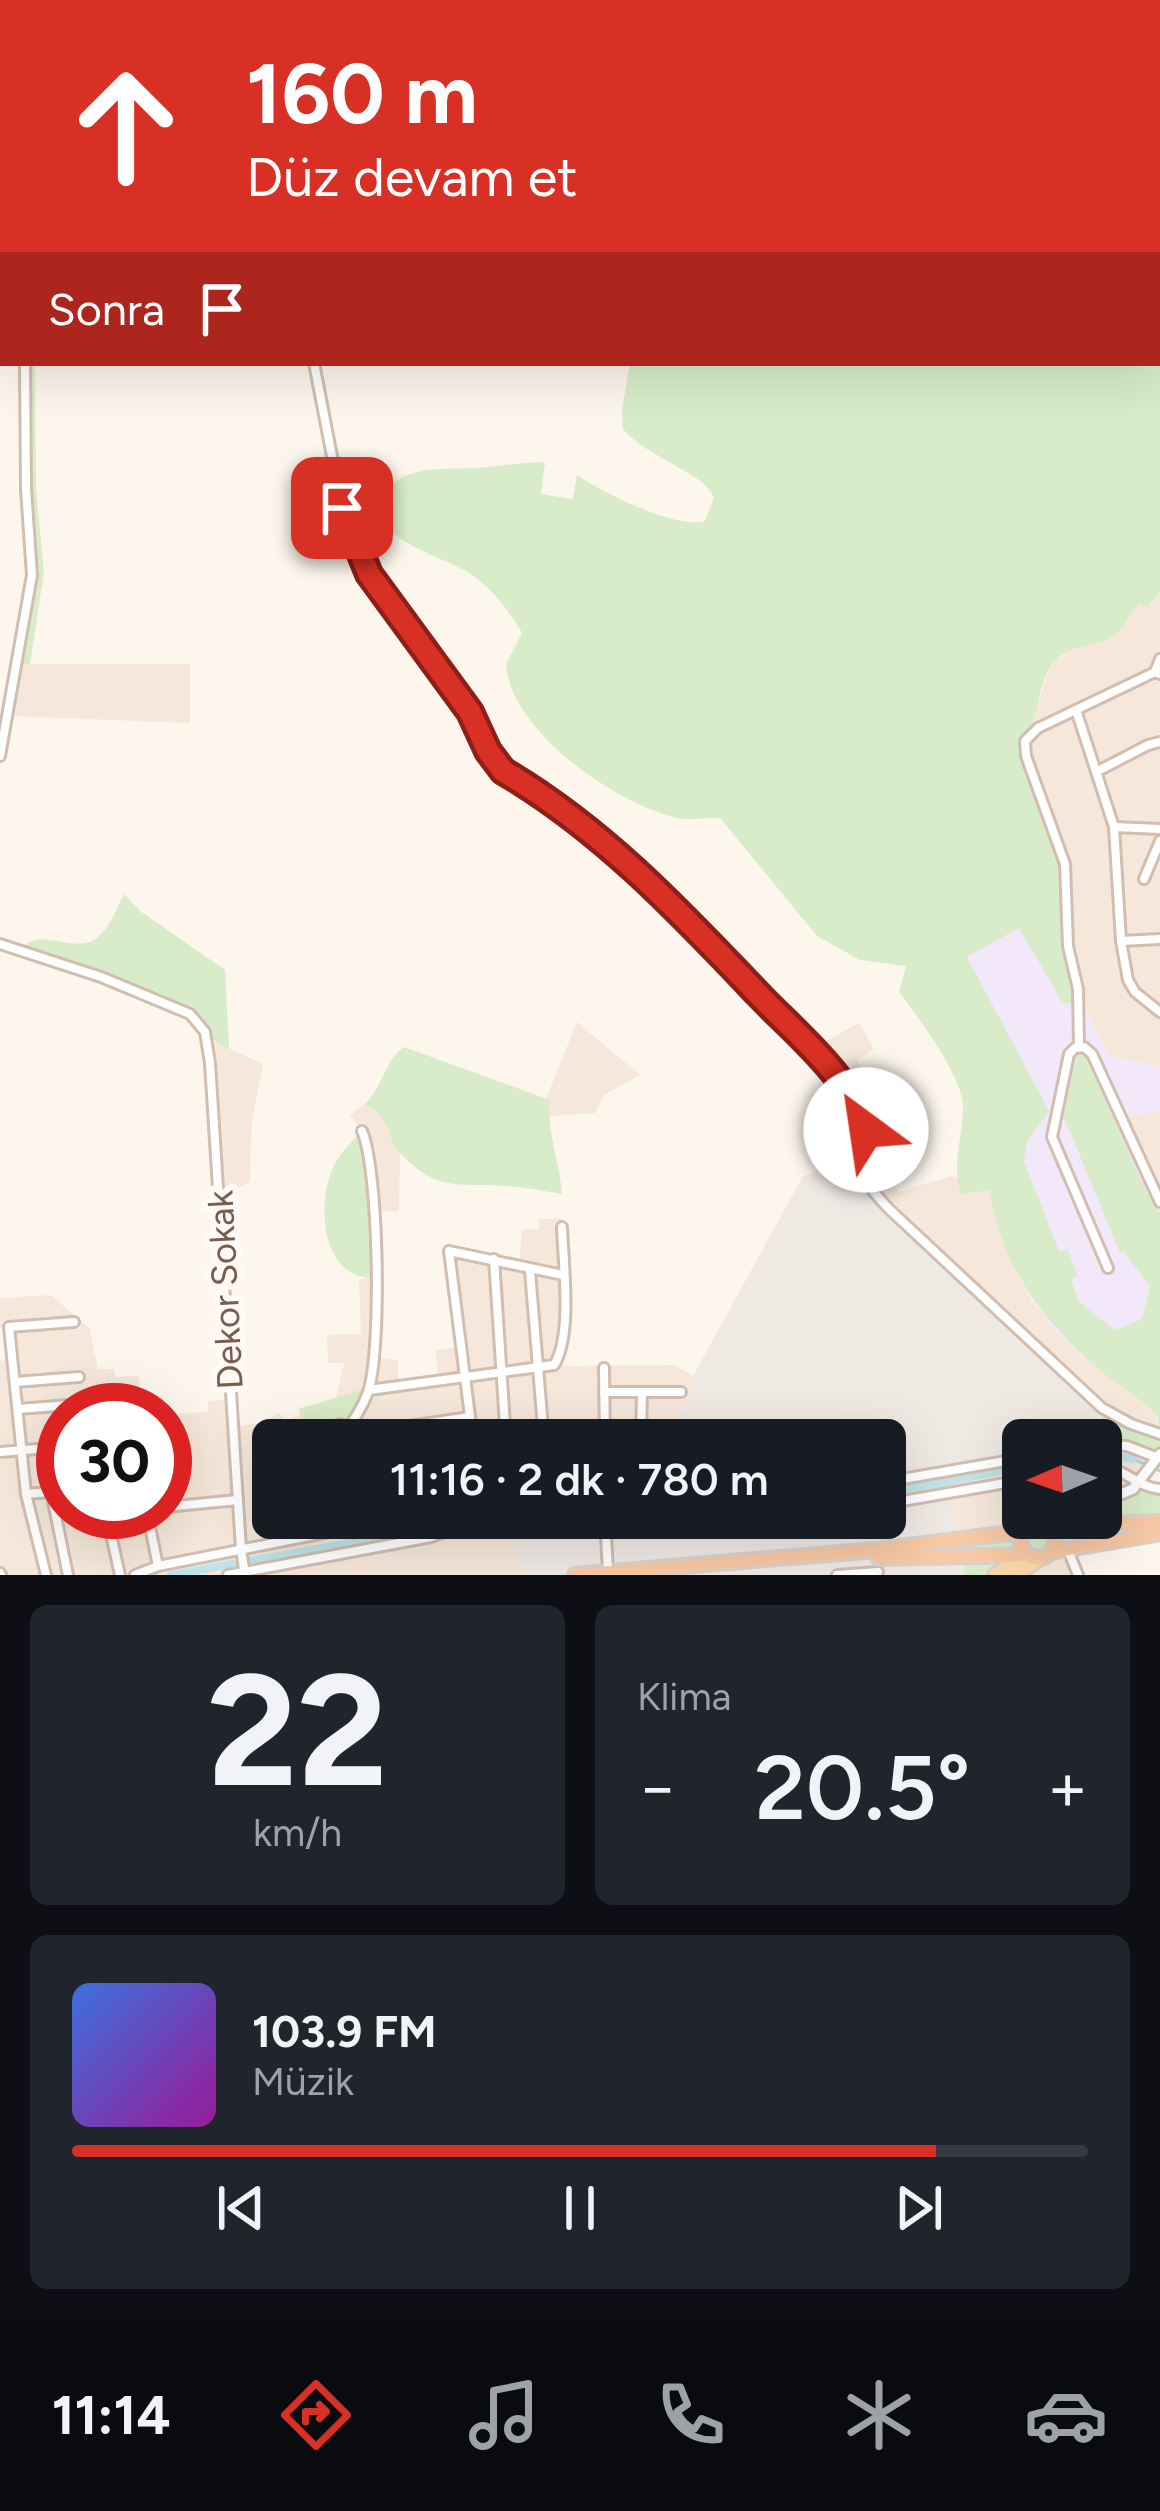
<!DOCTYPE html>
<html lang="tr">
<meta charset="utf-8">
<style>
:root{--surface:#171b24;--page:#20242c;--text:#f1f3f6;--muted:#9ea1a6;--line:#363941;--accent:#d93025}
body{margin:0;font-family:Figtree,sans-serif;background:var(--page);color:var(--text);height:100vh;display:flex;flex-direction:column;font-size:45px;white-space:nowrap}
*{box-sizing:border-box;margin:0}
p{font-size:39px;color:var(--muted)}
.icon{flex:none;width:66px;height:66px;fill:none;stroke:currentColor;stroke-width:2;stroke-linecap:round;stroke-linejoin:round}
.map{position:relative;height:1575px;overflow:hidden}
.details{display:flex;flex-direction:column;gap:30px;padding:30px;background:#0d0f14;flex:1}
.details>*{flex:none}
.banner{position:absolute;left:0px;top:0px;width:1161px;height:366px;box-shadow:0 12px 48px #0002;background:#d93025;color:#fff;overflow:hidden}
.needle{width:78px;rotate:268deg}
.fabs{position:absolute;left:1002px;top:1419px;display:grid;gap:24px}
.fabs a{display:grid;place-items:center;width:120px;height:120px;border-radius:18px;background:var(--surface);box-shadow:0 12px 48px #0002;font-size:60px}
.speed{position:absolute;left:36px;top:1383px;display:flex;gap:24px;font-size:60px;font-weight:700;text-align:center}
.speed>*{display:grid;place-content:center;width:156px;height:156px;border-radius:50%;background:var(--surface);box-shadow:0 12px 48px #0002;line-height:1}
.speed .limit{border:18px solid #d22;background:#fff;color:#111}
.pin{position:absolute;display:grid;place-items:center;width:102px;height:102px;color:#fff;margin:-51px;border-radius:24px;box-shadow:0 6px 18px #0006}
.me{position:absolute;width:132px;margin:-66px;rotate:329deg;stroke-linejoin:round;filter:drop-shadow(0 0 9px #0008)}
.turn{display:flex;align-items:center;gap:42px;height:252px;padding:0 48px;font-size:54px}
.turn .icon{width:156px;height:156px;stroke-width:2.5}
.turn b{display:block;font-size:84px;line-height:102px}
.then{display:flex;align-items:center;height:114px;padding:0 48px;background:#0003;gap:24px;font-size:45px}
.big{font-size:90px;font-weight:600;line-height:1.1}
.details .card{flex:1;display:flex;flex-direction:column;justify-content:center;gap:18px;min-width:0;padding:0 42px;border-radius:18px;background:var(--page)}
.details .dial{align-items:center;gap:0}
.dial b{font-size:156px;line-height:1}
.song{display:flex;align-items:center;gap:36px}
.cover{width:144px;height:144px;border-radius:18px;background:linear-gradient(135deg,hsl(220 70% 55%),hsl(300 70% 35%))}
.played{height:12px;border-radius:6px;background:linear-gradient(90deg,var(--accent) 85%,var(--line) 85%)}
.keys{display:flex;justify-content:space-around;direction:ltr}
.heat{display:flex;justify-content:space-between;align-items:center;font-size:66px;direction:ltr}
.details .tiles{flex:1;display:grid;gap:30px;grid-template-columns:1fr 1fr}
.card:last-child{grid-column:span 2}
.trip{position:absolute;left:252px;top:1419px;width:654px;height:120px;border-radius:18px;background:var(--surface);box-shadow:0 12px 48px #0002;font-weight:600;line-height:120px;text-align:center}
.tab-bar{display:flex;height:192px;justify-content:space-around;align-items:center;background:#090b0e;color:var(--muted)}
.tab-bar .icon{width:84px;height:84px}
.tab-bar .selected{color:var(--accent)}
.tab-bar b{font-size:54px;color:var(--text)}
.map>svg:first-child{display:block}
.residential{fill:#f5e8da}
.industrial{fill:#efe9e4}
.education{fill:#f3e8fa}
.green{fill:#d8ecc9}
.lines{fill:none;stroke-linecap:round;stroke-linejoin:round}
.stream{stroke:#a5d3da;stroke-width:3}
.canal{stroke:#bfe3e8;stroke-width:8}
.minor-casing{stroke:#d1beb0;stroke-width:14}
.tertiary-casing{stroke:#d1beb0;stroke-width:15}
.primary-casing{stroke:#dad1cd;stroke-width:18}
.trunk-casing{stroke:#dad1cd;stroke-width:18}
.minor{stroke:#fff;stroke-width:8}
.tertiary{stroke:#fff;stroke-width:9}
.primary{stroke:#fbd9a5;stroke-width:12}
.trunk{stroke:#f9c8a4;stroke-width:12}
.route-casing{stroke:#8d1f18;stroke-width:30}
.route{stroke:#d93025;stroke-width:21}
.labels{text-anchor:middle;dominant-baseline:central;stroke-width:12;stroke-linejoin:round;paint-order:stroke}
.street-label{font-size:36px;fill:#7a5c4d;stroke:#fffaf3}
</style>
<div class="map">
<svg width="1160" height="1575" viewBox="0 0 1160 1575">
<rect width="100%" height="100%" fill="#fdf6ec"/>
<g class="residential">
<polygon points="1160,591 1160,1067 1109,1056 1084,1007 1079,1006 1025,747 1047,674 1055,660 1077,647 1110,639 1139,604"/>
<polygon points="17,664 190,664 190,723 6,716"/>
<polygon points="577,1022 640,1075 604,1095 595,1113 548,1116 550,1101 546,1099"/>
<polygon points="859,1023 874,1049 857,1060 888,1114 866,1126 813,1048"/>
<polygon points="206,1038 263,1064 252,1120 250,1182 220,1197"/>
<polygon points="365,1104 384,1117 400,1154 399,1211 373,1212 362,1131 350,1115"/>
<polygon points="1160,1110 1160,1202 1121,1119"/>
<polygon points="860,1148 873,1154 899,1192 952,1176 990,1189 1007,1245 1032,1301 1081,1355 1155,1411 1159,1434 1115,1417 888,1208 857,1164"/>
<polygon points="539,1219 562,1219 563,1322 558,1361 565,1366 674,1365 699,1379 680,1414 678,1440 273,1440 273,1518 885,1518 885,1482 1023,1458 1023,1518 1039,1518 1067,1549 1078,1575 0,1575 0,1361 11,1360 9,1327 0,1328 0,1298 51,1295 90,1329 98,1369 114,1369 115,1377 139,1376 141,1410 63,1410 63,1512 165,1512 165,1454 173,1452 171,1414 208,1412 208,1401 232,1399 234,1426 261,1423 280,1413 285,1422 300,1415 299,1409 336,1398 344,1363 328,1363 327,1335 361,1334 359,1279 375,1278 376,1358 398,1360 398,1386 439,1380 435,1350 460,1347 449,1251 519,1267 522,1230 539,1229"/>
<polygon points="1101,1444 1119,1444 1158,1458 1139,1484 1101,1502"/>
</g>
<g class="industrial">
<polygon points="857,1158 873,1191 1115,1417 1113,1443 1023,1440 1023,1458 885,1482 885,1440 678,1440 680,1414 698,1379 693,1376 803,1176"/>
<polygon points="953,1492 956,1541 1027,1555 1016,1575 522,1575 510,1518 885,1518 885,1504"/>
</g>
<polygon class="education" points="1019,928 1062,1002 1084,1007 1109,1056 1160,1067 1160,1110 1122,1119 1160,1202 1160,1434 1155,1412 1081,1355 1051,1326 1021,1283 991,1200 989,1160 923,980"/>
<g class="green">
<path d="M 761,0 L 1160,0 L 1160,591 L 1147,607 L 1139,604 C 1130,615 1119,635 1107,640 C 1089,647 1069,646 1055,661 C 1037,679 1040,718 1025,742 L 1063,857 L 1068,946 L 1079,1006 L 1062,1002 L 1019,928 L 967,957 L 1049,1111 L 1027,1142 L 1024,1161 L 1059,1251 L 1067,1249 L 1078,1276 L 1071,1280 L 1079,1302 L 1115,1330 L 1142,1319 L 1150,1287 L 1124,1252 L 1120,1253 L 1063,1115 L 1077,1054 L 1086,1057 L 1145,1189 L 1160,1212 L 1160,1454 L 1113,1443 L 1115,1417 L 1159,1433 L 1158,1416 C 1144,1401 1123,1389 1107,1376 C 1048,1327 1000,1268 990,1190 L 961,1194 C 951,1163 963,1139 963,1105 C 962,1076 918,1017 899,992 L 906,966 L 860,960 L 817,936 L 721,819 C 708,816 696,821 683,819 C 621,808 510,732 506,664 L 522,633 C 509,610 488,583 464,570 C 431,553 398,546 376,514 C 389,462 436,470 476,468 C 498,466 520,463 542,462 L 545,463 L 541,494 L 573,499 L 577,475 C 602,492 677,530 705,521 L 714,498 C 706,473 647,458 623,429 L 622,410 L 630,363 L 1158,363 L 1158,3 Z"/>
<polygon points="25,363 35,363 36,488 44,572 30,664 17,664 32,574"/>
<path d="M 124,894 L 140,911 L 225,970 L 229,1049 C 200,1036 199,1018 171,1005 C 123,983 70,969 20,952 C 38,922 75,958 99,936 C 110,927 117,907 124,894 Z"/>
<path d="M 404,1047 L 550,1100 C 546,1127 560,1165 562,1194 C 543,1191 524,1187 505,1186 C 458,1183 438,1192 402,1155 C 382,1135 397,1123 365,1104 C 382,1088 386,1058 404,1047 Z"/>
<path d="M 362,1131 L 368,1145 L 375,1278 C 323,1280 316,1208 332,1170 C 338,1154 351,1143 362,1131 Z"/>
<polygon points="370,1387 347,1430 341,1425 308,1434 299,1409"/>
<polygon points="1139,1484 1160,1489 1160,1522 1140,1524 1140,1536 1051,1552 995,1575 964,1575 963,1557 918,1556 918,1545 1025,1531 1038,1524 1039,1518 1101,1518 1101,1502"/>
</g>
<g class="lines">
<polyline class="stream" points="1133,1459 1160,1471"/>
<g class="canal">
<polyline points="1101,1453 1133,1459"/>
<polyline points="885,1493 1023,1467"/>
<polyline points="171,1575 360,1541 458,1518"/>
</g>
<g class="minor-casing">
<g id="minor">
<polyline points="17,0 18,3"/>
<polyline points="284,3 284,0"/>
<path d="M 314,363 L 342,508 L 369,574 L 471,713 L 488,751 L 503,771 C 603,829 680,912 759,995 C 798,1035 837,1072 864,1123 L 866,1133 L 857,1164 L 873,1191 L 888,1208 L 1102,1408 L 1131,1424 L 1160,1434"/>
<polyline points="1155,672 1160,659"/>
<polyline points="1076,710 1114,827 1121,941 1128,980 1135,992 1160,1012"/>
<polyline points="0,756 32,575 26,489 25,363"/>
<polyline points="1096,772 1148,745 1160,742"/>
<polyline points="1114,827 1160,829"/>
<polyline points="1144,879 1160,841"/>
<polyline points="1121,941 1160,939"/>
<polyline points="0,944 101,977 190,1014 205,1032 210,1063 241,1549 245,1575"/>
<polyline points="1079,1047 1078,989 1068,946 1065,864 1026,756 1025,741 1038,728 1155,672 1160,674"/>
<polyline points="494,1259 506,1440"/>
<polyline points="1108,1268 1052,1137 1069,1054 1075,1048 1084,1047 1092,1054 1160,1202"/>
<polyline points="530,1271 544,1440"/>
<polyline points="604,1368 605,1440"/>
<polyline points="15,1382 79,1377"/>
<path d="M 369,1390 L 554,1365 C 573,1335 563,1263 562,1227"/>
<polyline points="604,1392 681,1392"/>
<polyline points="18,1409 121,1401 122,1410"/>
<polyline points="291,1440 341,1424 352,1434 362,1433 470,1417"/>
<path d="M 339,1440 C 350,1426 362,1409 368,1392 C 382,1351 379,1170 362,1131"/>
<polyline points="473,1440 449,1251 563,1275"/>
<polyline points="641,1440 642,1392"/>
<polyline points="1101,1444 1127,1446 1158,1458"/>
<polyline points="0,1452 63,1447"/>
<path d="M 1101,1466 C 1124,1468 1137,1487 1160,1489"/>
<polyline points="885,1482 1023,1458"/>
<polyline points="51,1492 68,1575"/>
<polyline points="26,1494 63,1491"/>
<polyline points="885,1504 1023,1480"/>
<polyline points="165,1507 238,1500"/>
<polyline points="106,1512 120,1575"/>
<polyline points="147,1512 158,1566"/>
<polyline points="304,1518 305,1536"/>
<polyline points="605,1518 608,1571"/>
<polyline points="1068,1550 1078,1575"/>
<polyline points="0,1573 1,1575"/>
<polyline points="46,1575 26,1494 9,1327 74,1322"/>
<polyline points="135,1575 158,1566 401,1518"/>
<polyline points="228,1575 431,1537 482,1518"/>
<polyline points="837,1575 878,1572"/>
</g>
</g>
<g class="tertiary-casing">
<g id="tertiary">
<polyline points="1101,1502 1133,1489 1160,1454"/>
<polyline points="1038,1525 1039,1518"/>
</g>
</g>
<g class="primary-casing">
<g id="primary">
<polyline points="995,1575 1026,1555"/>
<polyline points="1016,1575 1040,1558"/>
</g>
</g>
<g class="trunk-casing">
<g id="trunk">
<circle cx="1038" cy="1541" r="17"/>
<polyline points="1045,1526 1160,1522"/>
<polyline points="1051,1552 1160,1533"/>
<polyline points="879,1558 1027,1555"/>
<polyline points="575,1575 876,1550 1025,1531"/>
</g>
</g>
<use href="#minor" class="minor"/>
<use href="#tertiary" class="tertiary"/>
<use href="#primary" class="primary"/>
<use href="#trunk" class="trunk"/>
</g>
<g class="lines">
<g class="route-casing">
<path id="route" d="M 342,508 L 369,574 L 470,712 L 488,751 L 503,771 C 602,829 679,911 758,994 C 796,1034 849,1075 866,1130"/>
</g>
<use href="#route" class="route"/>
</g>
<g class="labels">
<g class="street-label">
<text transform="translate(225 1290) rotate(-93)">Dekor Sokak</text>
</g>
</g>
</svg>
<div class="fabs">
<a><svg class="needle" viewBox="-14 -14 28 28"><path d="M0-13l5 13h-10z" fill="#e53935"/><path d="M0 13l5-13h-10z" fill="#9ea1a6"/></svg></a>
</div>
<div class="speed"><div class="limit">30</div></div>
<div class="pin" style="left:342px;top:508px;background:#d93025"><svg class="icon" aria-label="arrive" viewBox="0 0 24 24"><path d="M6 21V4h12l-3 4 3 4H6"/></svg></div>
<svg class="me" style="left:866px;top:1130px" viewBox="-20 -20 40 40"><circle r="19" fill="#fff"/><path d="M0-13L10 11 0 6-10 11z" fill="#d93025"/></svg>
<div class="trip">11:16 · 2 dk · 780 m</div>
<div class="banner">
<div class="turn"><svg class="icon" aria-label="ahead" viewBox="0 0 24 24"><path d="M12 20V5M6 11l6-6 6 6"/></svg><div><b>160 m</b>Düz devam et</div></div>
<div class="then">Sonra<svg class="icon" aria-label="arrive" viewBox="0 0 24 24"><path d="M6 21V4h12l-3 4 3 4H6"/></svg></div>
</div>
</div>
<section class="details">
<div class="tiles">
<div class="card dial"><b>22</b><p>km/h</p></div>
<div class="card"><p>Klima</p>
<div class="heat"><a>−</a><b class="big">20.5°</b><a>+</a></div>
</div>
<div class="card">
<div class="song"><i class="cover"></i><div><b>103.9 FM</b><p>Müzik</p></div></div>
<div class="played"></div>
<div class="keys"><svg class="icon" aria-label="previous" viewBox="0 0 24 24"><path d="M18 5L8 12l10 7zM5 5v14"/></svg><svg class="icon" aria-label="pause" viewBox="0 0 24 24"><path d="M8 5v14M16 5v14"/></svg><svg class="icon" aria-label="next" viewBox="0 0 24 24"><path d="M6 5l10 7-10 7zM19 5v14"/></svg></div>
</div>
</div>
</section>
<nav class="tab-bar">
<b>11:14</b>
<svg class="icon selected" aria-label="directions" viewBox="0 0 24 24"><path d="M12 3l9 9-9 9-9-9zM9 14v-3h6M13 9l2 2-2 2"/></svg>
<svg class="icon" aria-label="music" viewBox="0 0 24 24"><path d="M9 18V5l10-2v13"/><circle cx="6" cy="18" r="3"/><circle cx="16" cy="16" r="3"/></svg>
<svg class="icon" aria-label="phone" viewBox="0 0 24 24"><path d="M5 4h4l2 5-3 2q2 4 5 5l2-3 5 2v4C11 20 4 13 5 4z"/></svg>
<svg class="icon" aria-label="climate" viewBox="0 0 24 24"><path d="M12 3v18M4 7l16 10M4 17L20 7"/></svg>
<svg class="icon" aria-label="car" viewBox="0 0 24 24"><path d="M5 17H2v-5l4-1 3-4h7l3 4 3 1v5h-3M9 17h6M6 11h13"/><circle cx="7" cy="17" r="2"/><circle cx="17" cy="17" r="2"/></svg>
</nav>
